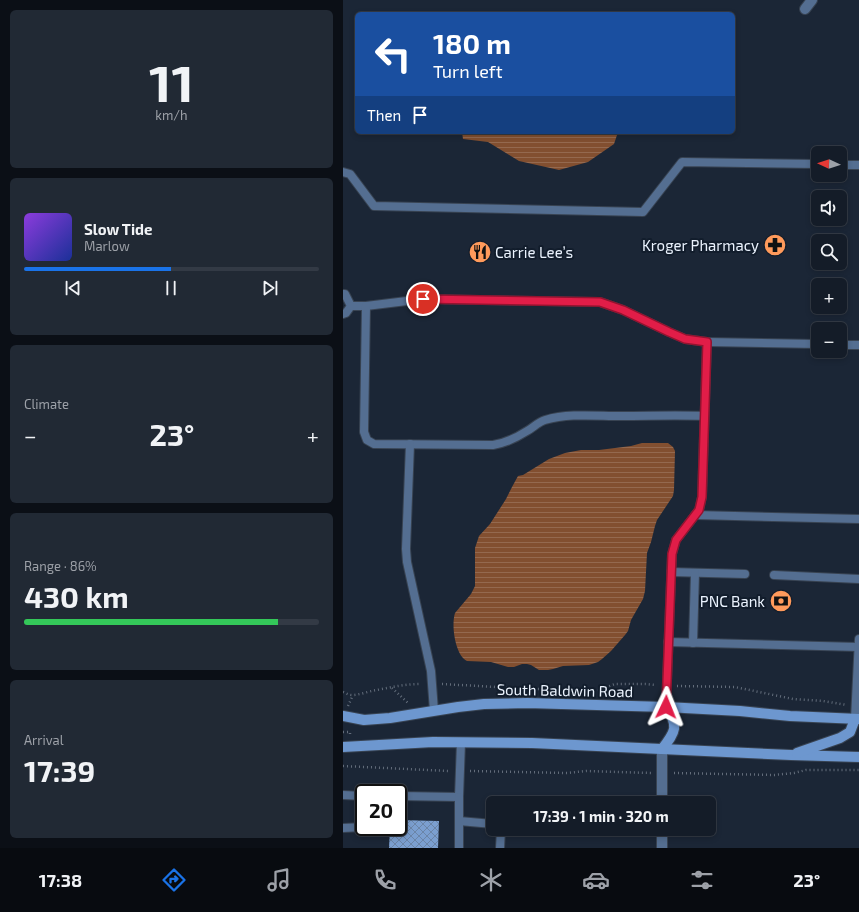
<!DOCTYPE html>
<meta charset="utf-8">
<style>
:root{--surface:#141c28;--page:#212934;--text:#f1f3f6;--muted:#9da1a8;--line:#333a45;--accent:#1a73e8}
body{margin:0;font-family:"Exo 2",sans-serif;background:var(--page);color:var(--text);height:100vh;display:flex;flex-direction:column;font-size:15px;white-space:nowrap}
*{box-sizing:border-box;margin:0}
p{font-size:13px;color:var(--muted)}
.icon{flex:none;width:22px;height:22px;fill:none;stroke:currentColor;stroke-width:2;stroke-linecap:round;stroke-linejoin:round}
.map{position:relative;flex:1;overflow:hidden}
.sheet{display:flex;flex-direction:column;gap:10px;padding:10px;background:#0b0f16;width:343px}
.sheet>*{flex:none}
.guide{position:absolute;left:12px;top:12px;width:380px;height:122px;border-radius:6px;box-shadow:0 2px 6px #0003,0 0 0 1px var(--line);background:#1a4fa0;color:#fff;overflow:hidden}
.needle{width:26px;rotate:273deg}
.controls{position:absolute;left:468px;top:146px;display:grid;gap:8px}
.controls a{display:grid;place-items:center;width:36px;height:36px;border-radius:6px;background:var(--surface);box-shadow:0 2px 6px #0003,0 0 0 1px var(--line);font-size:20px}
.speed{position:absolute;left:12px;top:784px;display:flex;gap:8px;font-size:20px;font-weight:700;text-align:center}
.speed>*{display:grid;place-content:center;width:52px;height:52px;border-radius:50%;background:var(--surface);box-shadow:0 2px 6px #0003,0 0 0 1px var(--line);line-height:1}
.speed .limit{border:2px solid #111;border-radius:6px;background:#fff;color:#111}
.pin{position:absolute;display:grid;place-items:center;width:34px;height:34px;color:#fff;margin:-17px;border:2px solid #fff;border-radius:50%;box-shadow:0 1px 4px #0007}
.me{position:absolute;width:44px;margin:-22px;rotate:2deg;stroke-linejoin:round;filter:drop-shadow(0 0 3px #0008)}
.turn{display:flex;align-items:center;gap:14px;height:84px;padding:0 12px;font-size:18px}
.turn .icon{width:52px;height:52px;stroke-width:2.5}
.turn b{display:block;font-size:28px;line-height:34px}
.then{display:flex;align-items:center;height:38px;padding:0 12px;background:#0003;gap:8px;font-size:15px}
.big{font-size:30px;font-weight:700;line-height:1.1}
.sheet .widget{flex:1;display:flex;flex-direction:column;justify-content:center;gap:6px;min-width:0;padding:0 14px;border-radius:6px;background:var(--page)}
.sheet .dial{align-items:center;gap:0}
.dial b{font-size:52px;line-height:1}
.song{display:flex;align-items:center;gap:12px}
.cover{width:48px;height:48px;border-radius:6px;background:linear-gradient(135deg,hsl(270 70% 55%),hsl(230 70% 35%))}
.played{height:4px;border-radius:2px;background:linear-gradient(90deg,var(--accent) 50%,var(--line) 50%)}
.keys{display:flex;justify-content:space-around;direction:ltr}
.heat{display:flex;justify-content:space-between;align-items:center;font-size:22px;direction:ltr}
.charge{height:6px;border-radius:3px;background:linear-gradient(90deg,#34c759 86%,var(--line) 0)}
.trip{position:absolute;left:143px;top:796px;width:230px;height:40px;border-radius:6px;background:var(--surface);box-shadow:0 2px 6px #0003,0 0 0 1px var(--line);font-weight:700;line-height:40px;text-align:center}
.tab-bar{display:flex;height:64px;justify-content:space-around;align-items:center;background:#080b10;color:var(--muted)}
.tab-bar .icon{width:28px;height:28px}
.tab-bar .current{color:var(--accent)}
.tab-bar b{font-size:18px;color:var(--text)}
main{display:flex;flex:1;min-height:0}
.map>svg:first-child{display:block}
.water{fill:url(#water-rules)}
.building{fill:url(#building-cross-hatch)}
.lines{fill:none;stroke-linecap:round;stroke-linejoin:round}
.service-casing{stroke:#384352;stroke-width:10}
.minor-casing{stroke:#384352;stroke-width:12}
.secondary-casing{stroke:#384352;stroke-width:12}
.path{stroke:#636d7b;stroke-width:2.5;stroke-dasharray:1 3;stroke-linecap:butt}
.service{stroke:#546e91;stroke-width:8}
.minor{stroke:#546e91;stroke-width:10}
.secondary{stroke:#6d97cf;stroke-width:10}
.route-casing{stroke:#92132f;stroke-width:10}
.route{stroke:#e11d48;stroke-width:7}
.labels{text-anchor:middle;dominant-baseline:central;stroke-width:4;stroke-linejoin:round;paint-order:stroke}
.poi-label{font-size:15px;fill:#ebf3fe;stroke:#121d2c;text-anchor:end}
.street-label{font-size:15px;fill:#ebf3fe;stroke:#121d2c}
</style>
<main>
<section class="sheet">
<div class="widget dial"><b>11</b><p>km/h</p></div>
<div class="widget">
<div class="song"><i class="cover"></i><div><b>Slow Tide</b><p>Marlow</p></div></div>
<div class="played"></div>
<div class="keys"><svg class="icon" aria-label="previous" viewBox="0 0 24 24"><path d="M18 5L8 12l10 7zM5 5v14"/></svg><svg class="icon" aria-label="pause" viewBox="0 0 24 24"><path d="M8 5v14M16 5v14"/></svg><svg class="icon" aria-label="next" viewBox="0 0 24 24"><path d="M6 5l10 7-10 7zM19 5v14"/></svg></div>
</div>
<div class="widget"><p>Climate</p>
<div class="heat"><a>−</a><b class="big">23°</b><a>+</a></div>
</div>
<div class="widget"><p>Range · 86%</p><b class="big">430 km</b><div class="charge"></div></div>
<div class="widget"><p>Arrival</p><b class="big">17:39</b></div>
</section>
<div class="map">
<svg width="516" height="848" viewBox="0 0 516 848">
<defs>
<pattern id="water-rules" width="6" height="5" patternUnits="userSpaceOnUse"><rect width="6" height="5" fill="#824f30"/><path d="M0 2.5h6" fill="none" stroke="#94694f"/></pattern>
<pattern id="building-cross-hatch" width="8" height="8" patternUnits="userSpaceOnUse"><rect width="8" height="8" fill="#7b9fd0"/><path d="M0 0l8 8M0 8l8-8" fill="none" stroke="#6b85a8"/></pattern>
</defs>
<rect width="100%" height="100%" fill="#1b2636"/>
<g class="water">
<polygon points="119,132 275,132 271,144 245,162 216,170 176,161 145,142 120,139"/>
<path d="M 299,443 L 325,443 L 330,447 L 332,451 L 331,490 L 330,496 L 314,520 L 312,526 L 308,542 L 304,553 L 302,591 L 300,599 L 288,620 L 285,631 L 282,635 L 268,651 L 259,659 L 255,662 L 246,665 L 220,666 L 210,669 L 205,670 L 196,670 L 188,665 L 184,664 L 179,664 L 171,667 L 165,667 L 148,662 L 124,661 C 112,655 108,625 112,613 L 128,594 L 132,586 L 132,548 L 136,536 L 147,524 L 163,499 L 169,487 L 175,476 L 180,475 L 206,459 L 222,453 L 238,450 L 256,450 L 288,446 Z"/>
</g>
<polygon class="building" points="55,820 96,821 95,848 46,848 47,827 55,827"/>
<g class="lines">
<g class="service-casing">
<g id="service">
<polyline points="497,165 516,165"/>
<polyline points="0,172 7,174 31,206 300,212 339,162 475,164"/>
<polyline points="0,294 2,294 8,306 3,313 0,314"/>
<polyline points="8,306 23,306 80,299 257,302 280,310 326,332 342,339 364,342 359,497 356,510 333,540 329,554 323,707"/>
<path d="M 23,306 L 21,432 L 24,440 L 31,444 L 150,445 C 163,443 173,438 184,431 C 190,428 195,422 202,420 C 226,413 253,416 278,416 C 306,416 333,415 361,416"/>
<polyline points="364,342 475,344"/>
<polyline points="497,345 516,345"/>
<polyline points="67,444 63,549 64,562 88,671 91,711"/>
<polyline points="352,515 516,519"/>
<polyline points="328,572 402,574"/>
<polyline points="431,575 516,579"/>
<polyline points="325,642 516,647"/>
<polyline points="350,643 352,573"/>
<polyline points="512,719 516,639"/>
<polyline points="0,795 21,796"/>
<polyline points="55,796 116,797 118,742"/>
<polyline points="116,821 150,824"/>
<polyline points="0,828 21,827"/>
<polyline points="116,848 116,797"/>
<polyline points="157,848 158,829"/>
</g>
</g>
<g class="minor-casing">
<g id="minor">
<polyline points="462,9 469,0"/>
<polyline points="319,803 319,749"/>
<polyline points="319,848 319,829"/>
</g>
</g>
<g class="secondary-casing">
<g id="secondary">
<polyline points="0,716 21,720 47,718 115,707 141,704 184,703 323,707 397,711 447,716 516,719"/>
<polyline points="0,747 90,742 189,743 448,755 516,757"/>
<path d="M 319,749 C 333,731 336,726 323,707"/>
<polyline points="454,753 497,738 507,732 512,719"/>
</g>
</g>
<g class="path">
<polyline points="99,684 190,689 256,690 272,684 302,684 313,685"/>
<polyline points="334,686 392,687 450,699 480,701 504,705"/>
<polyline points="49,688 65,703"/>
<path d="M 0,692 C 3,693 5,695 9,695 C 17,695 26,691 34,690 C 49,687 63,684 78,684"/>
<polyline points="5,706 10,695"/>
<polyline points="0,732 7,732 7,736"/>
<polyline points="0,766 106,771"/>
<polyline points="127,771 224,773 243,771 308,773"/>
<polyline points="331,773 431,775 451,773 463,770 516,770"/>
</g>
<use href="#service" class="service"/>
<use href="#minor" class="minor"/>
<use href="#secondary" class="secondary"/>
</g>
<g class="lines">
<g class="route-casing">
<polyline id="route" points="80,299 257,302 280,310 326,332 342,339 364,342 359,497 356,510 333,540 329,554 323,707"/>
</g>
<use href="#route" class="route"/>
</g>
<defs>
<g id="pharmacy-disc" transform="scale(1.15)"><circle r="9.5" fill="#ff9a5b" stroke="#121d2c"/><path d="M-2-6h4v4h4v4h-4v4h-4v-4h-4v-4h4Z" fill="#111"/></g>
<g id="restaurant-disc" transform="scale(1.15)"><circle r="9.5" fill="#ff9a5b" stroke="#121d2c"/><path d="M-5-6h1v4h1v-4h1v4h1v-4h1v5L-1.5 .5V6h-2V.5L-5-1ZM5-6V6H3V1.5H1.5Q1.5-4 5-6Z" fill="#111"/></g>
<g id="bank-disc" transform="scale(1.15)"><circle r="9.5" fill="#ff9a5b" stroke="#121d2c"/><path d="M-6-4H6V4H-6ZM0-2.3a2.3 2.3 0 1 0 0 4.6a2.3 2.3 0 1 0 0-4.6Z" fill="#111"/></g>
</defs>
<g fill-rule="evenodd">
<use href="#pharmacy-disc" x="432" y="245"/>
<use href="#restaurant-disc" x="137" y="252"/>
<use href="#bank-disc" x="438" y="601"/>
</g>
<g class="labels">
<g class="poi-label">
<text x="416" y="245">Kroger Pharmacy</text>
<text x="152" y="252" text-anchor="start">Carrie Lee’s</text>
<text x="422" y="601">PNC Bank</text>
</g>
<g class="street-label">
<text transform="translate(222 690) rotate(1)">South Baldwin Road</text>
</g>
</g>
</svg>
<div class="controls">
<a><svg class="needle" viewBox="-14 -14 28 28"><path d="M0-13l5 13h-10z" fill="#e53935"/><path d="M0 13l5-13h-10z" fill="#9da1a8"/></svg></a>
<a><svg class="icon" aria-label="sound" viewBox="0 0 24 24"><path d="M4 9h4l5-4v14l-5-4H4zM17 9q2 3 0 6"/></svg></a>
<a><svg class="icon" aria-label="search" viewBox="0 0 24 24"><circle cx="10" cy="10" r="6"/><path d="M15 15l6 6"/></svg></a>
<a>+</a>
<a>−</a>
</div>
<div class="speed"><div class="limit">20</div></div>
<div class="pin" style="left:80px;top:299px;background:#d93025"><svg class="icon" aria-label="arrive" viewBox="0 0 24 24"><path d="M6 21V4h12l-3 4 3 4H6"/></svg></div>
<svg class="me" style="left:323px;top:707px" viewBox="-20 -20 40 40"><path d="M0-17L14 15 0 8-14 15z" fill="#e11d48" stroke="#fff" stroke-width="4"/></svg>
<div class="trip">17:39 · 1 min · 320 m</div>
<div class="guide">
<div class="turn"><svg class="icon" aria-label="left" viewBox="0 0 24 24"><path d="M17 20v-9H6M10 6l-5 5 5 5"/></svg><div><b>180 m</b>Turn left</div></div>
<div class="then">Then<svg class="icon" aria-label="arrive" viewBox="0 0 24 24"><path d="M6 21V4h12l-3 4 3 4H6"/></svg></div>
</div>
</div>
</main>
<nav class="tab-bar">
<b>17:38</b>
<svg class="icon current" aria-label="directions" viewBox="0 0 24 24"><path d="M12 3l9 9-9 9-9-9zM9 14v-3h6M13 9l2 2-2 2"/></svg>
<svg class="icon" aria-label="music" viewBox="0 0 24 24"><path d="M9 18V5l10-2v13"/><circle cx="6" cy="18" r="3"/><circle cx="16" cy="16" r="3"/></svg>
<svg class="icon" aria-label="phone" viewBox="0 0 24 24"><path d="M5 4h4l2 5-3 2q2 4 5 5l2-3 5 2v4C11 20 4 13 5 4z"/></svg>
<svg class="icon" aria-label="climate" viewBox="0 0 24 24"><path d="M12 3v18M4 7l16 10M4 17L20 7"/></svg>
<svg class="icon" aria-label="car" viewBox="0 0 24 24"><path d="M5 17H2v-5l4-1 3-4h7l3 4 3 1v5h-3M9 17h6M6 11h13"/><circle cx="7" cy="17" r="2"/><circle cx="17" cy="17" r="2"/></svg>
<svg class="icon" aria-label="filters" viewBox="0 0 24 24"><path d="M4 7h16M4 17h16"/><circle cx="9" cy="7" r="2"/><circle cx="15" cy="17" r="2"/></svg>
<b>23°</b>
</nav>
